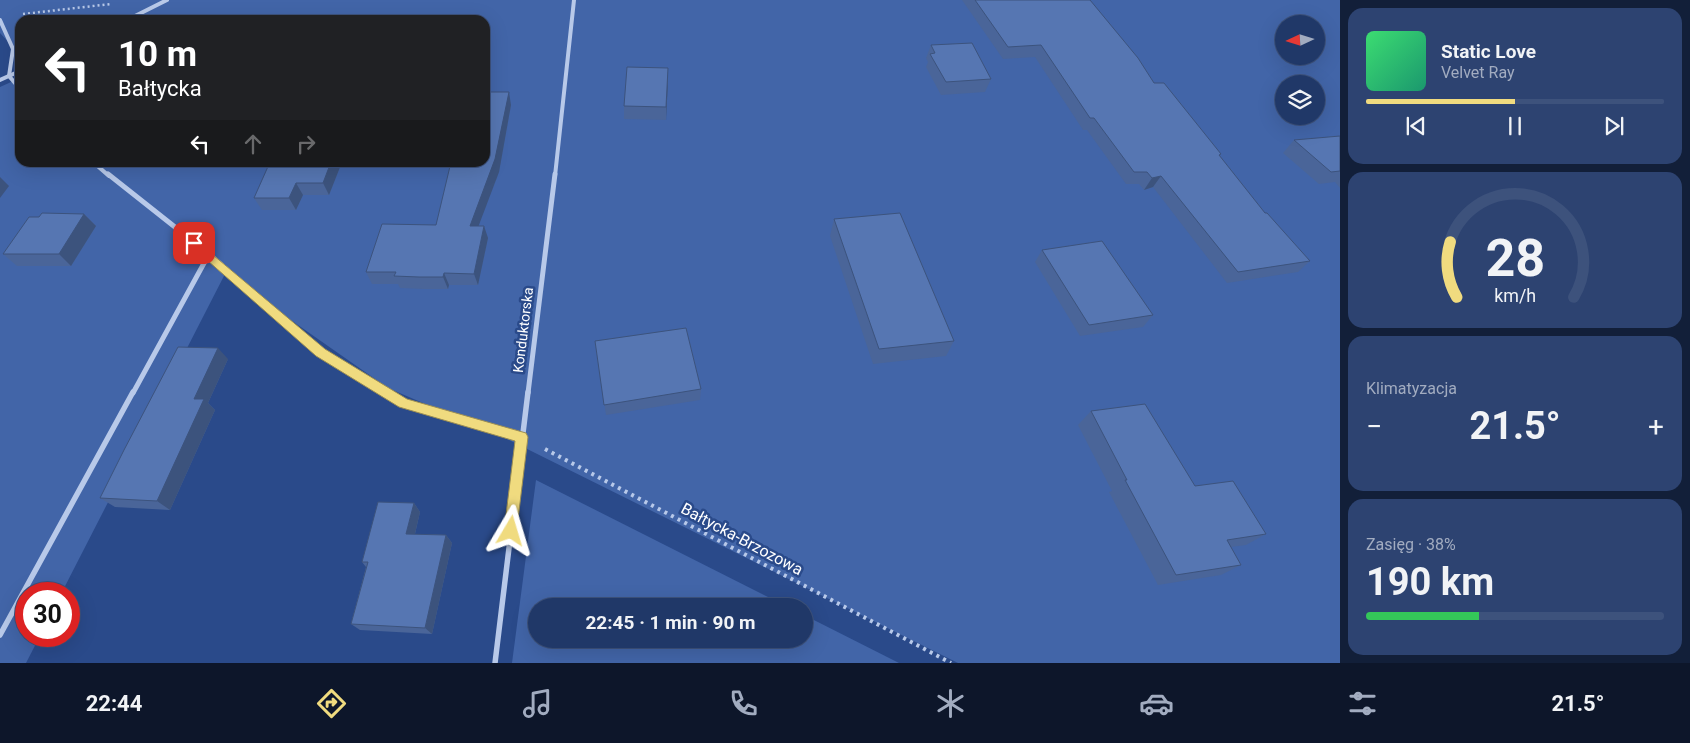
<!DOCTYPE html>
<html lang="pl">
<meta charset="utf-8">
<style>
:root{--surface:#203868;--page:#2d4371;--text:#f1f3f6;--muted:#a2acc0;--line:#3d527c;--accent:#f0db7f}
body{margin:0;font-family:Roboto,sans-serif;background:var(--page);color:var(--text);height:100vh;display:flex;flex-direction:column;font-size:19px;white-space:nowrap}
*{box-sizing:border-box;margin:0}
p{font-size:16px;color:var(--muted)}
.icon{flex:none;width:28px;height:28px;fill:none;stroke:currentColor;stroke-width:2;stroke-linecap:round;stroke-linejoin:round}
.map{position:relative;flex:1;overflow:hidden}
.sheet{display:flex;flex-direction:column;gap:8px;padding:8px;background:#121f39;width:350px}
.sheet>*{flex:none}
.banner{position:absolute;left:15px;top:15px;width:475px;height:152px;border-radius:15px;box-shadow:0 5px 20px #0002,0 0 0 1px var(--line);background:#202124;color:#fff;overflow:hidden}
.needle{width:32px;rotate:266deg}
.buttons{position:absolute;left:1275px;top:15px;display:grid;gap:10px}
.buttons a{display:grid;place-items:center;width:50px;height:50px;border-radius:50%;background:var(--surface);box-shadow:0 5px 20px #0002,0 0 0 1px var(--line);font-size:25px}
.speed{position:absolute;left:15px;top:582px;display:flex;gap:10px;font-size:25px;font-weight:700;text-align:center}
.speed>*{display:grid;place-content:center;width:65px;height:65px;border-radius:50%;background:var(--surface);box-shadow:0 5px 20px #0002,0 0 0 1px var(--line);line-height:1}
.speed .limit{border:8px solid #d22;background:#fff;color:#111}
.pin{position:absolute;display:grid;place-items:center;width:42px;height:42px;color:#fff;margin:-21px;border-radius:10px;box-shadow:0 2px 8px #0006}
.me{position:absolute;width:55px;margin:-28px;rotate:7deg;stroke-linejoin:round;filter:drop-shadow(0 0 4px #0008)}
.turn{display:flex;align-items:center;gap:18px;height:105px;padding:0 20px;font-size:22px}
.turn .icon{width:65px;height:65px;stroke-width:2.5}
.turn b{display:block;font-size:35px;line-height:42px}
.lanes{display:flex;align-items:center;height:48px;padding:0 20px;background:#0003;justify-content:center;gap:25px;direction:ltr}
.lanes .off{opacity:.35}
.big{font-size:38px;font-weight:700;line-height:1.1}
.sheet .widget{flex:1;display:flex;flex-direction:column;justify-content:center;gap:8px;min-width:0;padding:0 18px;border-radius:15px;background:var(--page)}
.sheet .dial{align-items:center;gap:0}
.dial svg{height:130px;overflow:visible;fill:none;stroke:var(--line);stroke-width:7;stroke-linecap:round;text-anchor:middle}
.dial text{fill:var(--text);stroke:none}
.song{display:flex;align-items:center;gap:15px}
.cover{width:60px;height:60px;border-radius:8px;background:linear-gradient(135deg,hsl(140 70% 55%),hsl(160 70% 35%))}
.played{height:5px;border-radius:2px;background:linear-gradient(90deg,var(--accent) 50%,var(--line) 50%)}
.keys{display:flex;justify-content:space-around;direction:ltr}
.heat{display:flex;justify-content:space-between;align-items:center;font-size:28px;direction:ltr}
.charge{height:8px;border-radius:4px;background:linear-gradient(90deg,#34c759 38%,var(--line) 0)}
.trip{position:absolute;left:528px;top:598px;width:285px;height:50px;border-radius:25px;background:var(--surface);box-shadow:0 5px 20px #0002,0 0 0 1px var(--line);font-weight:700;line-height:50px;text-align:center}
.menu{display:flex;height:80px;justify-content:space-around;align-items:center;background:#0d162a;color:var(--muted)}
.menu .icon{width:35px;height:35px}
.menu .current{color:var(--accent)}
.menu b{font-size:22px;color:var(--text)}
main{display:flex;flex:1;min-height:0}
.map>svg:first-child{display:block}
.green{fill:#4265a8;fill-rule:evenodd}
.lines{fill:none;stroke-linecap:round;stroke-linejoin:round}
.path-far1{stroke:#b8c9e9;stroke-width:2.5;stroke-dasharray:2 3;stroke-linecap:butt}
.path{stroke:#b8c9e9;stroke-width:4;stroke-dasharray:3 4.5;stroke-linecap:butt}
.street-far2{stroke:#b8c9e9;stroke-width:4}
.street-far1{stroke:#b8c9e9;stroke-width:5}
.street{stroke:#b8c9e9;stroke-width:5.5}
.wall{fill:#4a6599}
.shaded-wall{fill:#3c537d}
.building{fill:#5676b2;stroke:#3c537d}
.route{fill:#f0db7f;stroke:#9c8e53}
.labels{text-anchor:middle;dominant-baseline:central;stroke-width:5;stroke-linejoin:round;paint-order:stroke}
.street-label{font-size:14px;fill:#fff;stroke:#2a4a8a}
.near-street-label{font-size:16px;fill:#fff;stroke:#2a4a8a}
</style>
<main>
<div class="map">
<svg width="1340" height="663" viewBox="0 0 1340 663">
<rect width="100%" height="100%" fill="#2a4a8a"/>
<g class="green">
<path d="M 0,0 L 1340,0 L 1340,663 L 958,663 L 507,439 L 388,388 L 225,274 L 61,594 L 26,594 L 26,636 L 40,636 L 26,663 L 0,663 L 0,87 L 20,78 L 20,162 L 485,162 L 485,20 L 20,20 L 20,55 L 0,33 ZM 1284,24 L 1316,24 L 1316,56 L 1284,56 ZM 1284,84 L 1316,84 L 1316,116 L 1284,116 Z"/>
<polygon points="536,480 786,606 536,606 536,639 804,639 804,615 899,663 512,663"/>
</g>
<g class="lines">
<polyline class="path-far1" points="23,14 111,4"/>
<polyline class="path" points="545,449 951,663"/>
<g class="street-far2">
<polyline points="0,20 13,49 9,76 20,89"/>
<polyline points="127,20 167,0"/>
<polyline points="0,80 20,71"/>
<polyline points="93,162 109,176"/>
<polyline points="555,176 574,0"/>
</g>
<g class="street-far1">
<polyline points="108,174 209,254 320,352 387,393"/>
<polyline points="133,393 209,254"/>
<polyline points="528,393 555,174"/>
</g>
<g class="street">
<polyline points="385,392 403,403 522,437"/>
<polyline points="0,635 133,392"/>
<polyline points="495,663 528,392"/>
</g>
</g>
<g class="wall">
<polygon points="962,0 1090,0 1154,83 1221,154 1220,156 1265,213 1310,261 1298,272 1227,283 1153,187 1144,190 1139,184 1126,184 1087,130 1083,130 1035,57 1003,59"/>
<polygon points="931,45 991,79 985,92 941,95 926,67 928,62 926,58"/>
<polygon points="668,81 666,120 624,119 624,106"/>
<polygon points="511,105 499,172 478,226 484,226 488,238 478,285 449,285 448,289 424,289 400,288 398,284 372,284 366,272 436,225"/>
<polygon points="1340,136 1340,188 1335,182 1319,184 1283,153 1294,140"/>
<polygon points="198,162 241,162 240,166 200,166"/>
<polygon points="342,162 329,195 303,195 296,210 262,210 254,198"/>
<polygon points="84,214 96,226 71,266 17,266 3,254 39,217"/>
<polygon points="834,219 954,341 946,356 873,364 830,236"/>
<polygon points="1042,250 1153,315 1143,327 1080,336 1035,262"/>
<polygon points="595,341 701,389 700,400 606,415"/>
<polygon points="228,359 208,403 215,410 170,510 115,507 100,498"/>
<polygon points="1091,411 1195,486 1266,534 1246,545 1231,547 1241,565 1221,575 1158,585 1109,492 1112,491 1078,425"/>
<polygon points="414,503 420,512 415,534 446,535 452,543 432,634 360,630 351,624 366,567 362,562"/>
</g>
<g class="shaded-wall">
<polygon points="668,68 668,81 666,120 666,107"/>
<polygon points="509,92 511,105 499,172 474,238 470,226"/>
<polygon points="331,162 342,162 329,195 323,183"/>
<polygon points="1161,176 1153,187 1144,190 1152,178"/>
<polygon points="0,177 9,186 0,198"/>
<polygon points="296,183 303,195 296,210 289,198"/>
<polygon points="84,214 96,226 71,266 59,254"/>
<polygon points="484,226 488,238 478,285 474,274"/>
<polygon points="444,273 449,285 448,289 443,277"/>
<polygon points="218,348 228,359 208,403 215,410 170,510 157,501 194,399"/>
<polygon points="414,503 420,512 413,542 406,534"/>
<polygon points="446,535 452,543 432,634 425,628"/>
</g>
<g class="building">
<polygon points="975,0 1090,0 1138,58 1154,83 1164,83 1221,154 1219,155 1265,213 1267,213 1310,261 1238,272 1161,176 1152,178 1147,172 1134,172 1094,118 1090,118 1041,45 1008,47"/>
<polygon points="972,43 991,79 946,82 930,54 935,53 931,45"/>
<polygon points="627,67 668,68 666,107 624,106"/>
<polygon points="485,92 509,92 495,159 470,226 484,226 474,274 444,273 443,277 419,277 394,276 396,272 366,272 382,224 436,225 451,162 485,162"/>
<polygon points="1340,136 1340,171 1331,172 1294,140"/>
<polygon points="270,162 331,162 323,183 296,183 289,198 254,198"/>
<polygon points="42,213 84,214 59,254 3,254 29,217 39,217"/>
<polygon points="900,213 954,341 879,349 834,219"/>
<polygon points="1102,241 1153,315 1089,325 1042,250"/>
<polygon points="686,328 701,389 604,405 595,341"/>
<polygon points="178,347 218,348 194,399 204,399 157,501 100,498 124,450"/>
<polygon points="1145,404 1195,486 1233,481 1266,534 1227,540 1241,565 1176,575 1125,480 1127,480 1091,411"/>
<polygon points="378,502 414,503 406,534 446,535 425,628 351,624 368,562 362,562"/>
</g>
<polygon class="route" points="194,239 325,349 407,399 526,433 528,437 516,536 511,538 506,536 504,531 515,441 399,407 316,356 191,246 191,240"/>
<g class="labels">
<g class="street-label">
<text transform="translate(523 330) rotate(-83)">Konduktorska</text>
</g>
<g class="near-street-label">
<text transform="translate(742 539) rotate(28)">Bałtycka-Brzozowa</text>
</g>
</g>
</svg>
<div class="buttons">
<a><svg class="needle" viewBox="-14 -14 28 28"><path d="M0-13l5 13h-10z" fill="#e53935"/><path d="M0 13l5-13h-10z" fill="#a2acc0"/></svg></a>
<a><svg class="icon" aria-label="layers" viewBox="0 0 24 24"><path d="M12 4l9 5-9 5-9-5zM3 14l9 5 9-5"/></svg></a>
</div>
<div class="speed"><div class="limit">30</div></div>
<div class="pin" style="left:194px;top:243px;background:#d93025"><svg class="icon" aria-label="arrive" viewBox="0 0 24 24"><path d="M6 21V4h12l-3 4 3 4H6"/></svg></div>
<svg class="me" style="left:511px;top:531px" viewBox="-20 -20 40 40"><path d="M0-17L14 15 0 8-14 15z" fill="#f0db7f" stroke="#fff" stroke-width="4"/></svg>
<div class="trip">22:45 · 1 min · 90 m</div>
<div class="banner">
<div class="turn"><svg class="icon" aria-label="left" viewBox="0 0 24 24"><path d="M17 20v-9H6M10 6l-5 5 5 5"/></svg><div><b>10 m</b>Bałtycka</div></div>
<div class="lanes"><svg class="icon" aria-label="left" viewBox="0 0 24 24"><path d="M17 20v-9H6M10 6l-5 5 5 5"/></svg><svg class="icon off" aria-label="ahead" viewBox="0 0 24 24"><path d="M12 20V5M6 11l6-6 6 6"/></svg><svg class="icon off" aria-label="right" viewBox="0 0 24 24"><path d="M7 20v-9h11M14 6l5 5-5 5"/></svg></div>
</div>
</div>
<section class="sheet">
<div class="widget">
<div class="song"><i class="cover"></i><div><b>Static Love</b><p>Velvet Ray</p></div></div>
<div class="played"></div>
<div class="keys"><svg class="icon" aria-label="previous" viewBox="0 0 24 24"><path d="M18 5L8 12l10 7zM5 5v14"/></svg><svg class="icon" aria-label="pause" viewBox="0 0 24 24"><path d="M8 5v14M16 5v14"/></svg><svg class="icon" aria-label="next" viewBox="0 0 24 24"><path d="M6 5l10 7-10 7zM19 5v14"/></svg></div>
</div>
<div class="widget dial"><svg viewBox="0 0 100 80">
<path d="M14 69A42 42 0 1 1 86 69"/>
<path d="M14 69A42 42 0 0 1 10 35" stroke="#f0db7f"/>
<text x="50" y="56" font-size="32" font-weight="700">28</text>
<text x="50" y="72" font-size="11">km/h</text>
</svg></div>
<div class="widget"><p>Klimatyzacja</p>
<div class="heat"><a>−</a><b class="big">21.5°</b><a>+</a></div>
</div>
<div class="widget"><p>Zasięg · 38%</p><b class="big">190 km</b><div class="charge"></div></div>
</section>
</main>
<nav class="menu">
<b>22:44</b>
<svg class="icon current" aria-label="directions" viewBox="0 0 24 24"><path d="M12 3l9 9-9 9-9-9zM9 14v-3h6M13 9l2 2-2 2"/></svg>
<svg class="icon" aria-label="music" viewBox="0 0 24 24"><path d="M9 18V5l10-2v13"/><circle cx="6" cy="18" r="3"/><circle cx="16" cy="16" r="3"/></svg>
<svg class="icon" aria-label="phone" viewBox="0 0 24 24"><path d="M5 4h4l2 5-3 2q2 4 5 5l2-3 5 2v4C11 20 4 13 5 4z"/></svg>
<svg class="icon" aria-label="climate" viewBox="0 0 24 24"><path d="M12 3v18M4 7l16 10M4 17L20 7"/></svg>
<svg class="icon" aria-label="car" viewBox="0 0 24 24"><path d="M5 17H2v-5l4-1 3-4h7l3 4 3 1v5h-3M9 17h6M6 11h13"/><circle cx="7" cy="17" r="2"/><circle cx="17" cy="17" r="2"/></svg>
<svg class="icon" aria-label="filters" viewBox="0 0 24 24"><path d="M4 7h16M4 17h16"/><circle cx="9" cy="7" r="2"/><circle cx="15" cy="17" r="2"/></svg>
<b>21.5°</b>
</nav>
